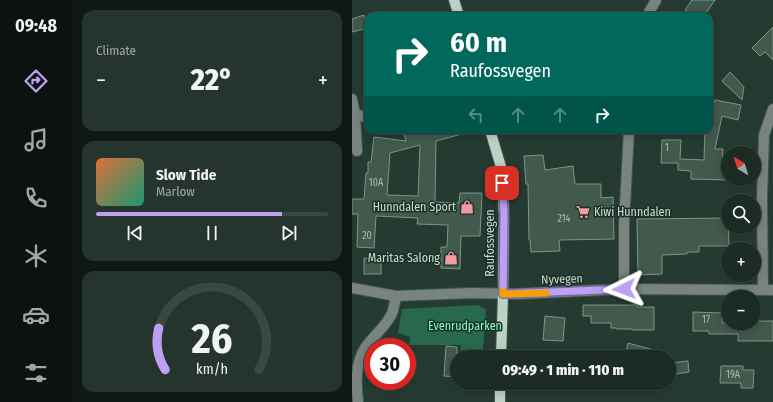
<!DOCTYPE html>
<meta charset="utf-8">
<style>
:root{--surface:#1c2c25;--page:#25342d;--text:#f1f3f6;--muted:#a0a7a7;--line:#3a4842;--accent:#bca0f2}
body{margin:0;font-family:"Fira Sans Condensed",sans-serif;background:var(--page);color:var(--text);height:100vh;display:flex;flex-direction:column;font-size:15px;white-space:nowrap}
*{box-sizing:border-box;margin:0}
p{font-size:13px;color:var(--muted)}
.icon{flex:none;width:22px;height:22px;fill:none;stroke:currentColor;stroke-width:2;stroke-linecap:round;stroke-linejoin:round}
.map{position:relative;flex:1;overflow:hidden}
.details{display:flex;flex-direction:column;gap:10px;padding:10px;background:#0f1814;width:280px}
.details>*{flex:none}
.banner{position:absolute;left:12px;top:12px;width:349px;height:122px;border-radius:12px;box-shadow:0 2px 10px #0003,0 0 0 1px var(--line);background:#00695c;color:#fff;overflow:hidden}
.needle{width:26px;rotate:322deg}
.controls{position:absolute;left:369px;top:146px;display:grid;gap:8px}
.controls a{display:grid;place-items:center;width:40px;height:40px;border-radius:50%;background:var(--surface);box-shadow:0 2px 10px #0003,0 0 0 1px var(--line);font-size:20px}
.speed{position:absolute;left:12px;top:338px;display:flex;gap:8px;font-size:20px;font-weight:700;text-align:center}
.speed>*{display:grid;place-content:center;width:52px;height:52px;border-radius:50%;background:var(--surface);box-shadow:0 2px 10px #0003,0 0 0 1px var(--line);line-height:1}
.speed .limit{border:6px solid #d22;background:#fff;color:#111}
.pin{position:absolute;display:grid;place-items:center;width:34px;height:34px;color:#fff;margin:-17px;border-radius:8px;box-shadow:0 2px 6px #0006}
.me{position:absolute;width:44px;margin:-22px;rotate:267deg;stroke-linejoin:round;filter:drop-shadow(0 0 3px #0008)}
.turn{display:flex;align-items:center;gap:14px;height:84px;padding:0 20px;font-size:18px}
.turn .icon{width:52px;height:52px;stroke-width:2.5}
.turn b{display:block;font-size:28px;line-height:34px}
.lanes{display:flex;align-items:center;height:38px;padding:0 20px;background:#0003;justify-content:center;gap:20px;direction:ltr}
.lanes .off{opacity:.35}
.big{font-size:30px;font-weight:800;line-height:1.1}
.details .widget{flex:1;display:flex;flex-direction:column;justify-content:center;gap:6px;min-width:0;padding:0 14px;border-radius:12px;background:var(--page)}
.details .dial{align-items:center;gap:0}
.dial svg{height:104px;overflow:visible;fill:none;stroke:var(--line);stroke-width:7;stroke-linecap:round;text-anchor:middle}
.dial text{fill:var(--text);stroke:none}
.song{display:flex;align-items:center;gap:12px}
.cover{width:48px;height:48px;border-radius:6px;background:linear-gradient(135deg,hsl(20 70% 55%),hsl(160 70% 35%))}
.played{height:4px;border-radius:2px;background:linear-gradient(90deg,var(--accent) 80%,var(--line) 80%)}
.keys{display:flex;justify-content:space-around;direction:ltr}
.heat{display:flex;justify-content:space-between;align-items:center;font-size:22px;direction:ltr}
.trip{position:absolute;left:98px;top:350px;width:226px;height:40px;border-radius:20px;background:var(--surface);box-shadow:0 2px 10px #0003,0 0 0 1px var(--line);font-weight:800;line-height:40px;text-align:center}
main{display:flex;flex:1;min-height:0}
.dock{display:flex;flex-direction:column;width:72px;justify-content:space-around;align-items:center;background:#0b120f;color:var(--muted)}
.dock .icon{width:28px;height:28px}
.dock .current{color:var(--accent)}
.dock b{font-size:18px;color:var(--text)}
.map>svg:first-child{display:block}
.green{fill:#28684e}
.building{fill:#42594e;stroke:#7d9689;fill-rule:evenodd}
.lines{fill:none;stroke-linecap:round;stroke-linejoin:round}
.minor-casing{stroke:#43584e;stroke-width:12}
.major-casing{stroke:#43584e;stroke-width:12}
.minor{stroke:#79847e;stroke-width:10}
.major{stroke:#bcd2c7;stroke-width:10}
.route-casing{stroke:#7a689d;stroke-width:10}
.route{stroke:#bca0f2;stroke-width:7}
.slow{stroke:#f59e0b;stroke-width:7}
.labels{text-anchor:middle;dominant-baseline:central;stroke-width:3;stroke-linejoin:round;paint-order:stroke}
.number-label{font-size:10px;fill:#abbab2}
.poi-label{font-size:12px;fill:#cedbd4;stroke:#1b3127;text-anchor:end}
.street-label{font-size:12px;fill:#cedbd4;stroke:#1b3127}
.park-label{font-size:12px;fill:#83f9c6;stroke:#1b3127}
</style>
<main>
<nav class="dock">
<b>09:48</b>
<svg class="icon current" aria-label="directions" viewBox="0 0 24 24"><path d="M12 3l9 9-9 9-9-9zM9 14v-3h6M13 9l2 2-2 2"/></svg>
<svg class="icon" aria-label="music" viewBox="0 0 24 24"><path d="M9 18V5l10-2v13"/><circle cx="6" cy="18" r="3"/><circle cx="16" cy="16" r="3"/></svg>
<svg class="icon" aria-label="phone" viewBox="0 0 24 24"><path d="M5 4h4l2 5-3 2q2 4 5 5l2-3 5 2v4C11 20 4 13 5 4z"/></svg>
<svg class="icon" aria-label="climate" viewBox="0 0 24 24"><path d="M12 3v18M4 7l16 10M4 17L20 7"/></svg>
<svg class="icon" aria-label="car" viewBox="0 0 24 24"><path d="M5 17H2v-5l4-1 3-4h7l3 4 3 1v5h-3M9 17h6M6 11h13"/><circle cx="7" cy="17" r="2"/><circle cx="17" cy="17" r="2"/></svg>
<svg class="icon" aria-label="filters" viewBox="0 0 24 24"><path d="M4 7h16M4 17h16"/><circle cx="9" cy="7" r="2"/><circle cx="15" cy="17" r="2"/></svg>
</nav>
<section class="details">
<div class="widget"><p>Climate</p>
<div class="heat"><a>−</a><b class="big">22°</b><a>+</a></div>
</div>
<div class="widget">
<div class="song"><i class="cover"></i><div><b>Slow Tide</b><p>Marlow</p></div></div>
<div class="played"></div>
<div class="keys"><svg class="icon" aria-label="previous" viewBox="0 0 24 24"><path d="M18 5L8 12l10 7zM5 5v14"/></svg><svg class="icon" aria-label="pause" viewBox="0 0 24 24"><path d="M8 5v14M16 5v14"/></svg><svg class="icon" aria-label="next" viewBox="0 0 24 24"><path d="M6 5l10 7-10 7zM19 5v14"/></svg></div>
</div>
<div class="widget dial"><svg viewBox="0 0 100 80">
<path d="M14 69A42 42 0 1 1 86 69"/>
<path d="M14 69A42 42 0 0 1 9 37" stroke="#bca0f2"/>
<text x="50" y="56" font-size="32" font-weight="700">26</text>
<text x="50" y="72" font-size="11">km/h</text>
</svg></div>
</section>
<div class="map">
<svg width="421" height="402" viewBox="0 0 421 402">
<rect width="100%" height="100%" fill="#253b31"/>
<polygon class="green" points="126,305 134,310 131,349 128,351 108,350 109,345 57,345 58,337 46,333 50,309"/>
<g class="building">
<polygon points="340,0 363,0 352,16 341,16 333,10"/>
<polygon points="12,15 16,28 0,32 0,19"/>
<polygon points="421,27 421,60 413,52 408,56 400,48"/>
<polygon points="378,72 392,87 390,100 370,81"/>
<polygon points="363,100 389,105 386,120 370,116 363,149 371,149 370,165 376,165 376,180 339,179 339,171 326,170 326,163 309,163 310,140 329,140 328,159 352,160 353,130 357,130 357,102 362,103"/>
<path d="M 51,130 L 109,130 L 110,134 L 84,141 L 83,202 L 107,203 L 108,193 L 130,193 L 128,236 L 109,236 L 108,269 L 89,268 L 89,247 L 95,247 L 96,225 L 65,224 L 66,218 L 24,216 L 22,248 L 5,247 L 6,214 L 0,214 L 0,199 L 12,199 L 14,173 L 16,173 L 16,162 L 19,162 L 22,137 L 54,141 ZM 68,145 L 66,196 L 35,195 L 38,153 Z"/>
<polygon points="191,155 193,170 221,166 223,184 249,184 249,198 261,197 262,239 207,240 208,251 179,252 178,240 177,240 176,184 174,184 172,156"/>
<polygon points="376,218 377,246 347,246 347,252 335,252 335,254 310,255 310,274 286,275 285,219"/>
<polygon points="12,258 29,259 29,274 12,274"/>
<polygon points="231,305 285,305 285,307 302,307 302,330 280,330 280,329 265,329 265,328 259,328 259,323 239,323 239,316 231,316"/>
<polygon points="341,312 370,313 370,323 402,323 402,321 421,321 421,341 386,341 386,334 357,334 357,331 341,331"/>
<polygon points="193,316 213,318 211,341 191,340"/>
<polygon points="276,343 313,353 313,357 273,357"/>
<polygon points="94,346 105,347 105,377 92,376"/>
<polygon points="336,361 337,372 317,375 317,363"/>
<polygon points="369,366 391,366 391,370 402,370 401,388 389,388 389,383 368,383"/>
</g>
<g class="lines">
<g class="minor-casing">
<g id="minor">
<polyline points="295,16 304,0"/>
<polyline points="0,99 3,114 5,151"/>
<polyline points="3,114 16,118"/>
<polyline points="0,288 44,296 119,293 166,294 272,289 421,290"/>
<polyline points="272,289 272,224 277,130"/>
<polyline points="411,290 410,197 412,135 421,109"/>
<path d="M 6,402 C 4,384 3,364 13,348 C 21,336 36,325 41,311 C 42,306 43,301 44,296"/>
</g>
</g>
<g class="major-casing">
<g id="major">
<polyline points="102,0 107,16"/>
<polyline points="138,130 149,167 152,214 151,294 149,357"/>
<polyline points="148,402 148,383"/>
</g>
</g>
<use href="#minor" class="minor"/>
<use href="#major" class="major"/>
</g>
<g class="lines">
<g class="route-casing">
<polyline id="route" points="150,183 152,214 151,294 272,289"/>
</g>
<use href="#route" class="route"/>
<polyline class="slow" points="151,291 151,294 194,293"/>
</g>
<defs>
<g id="shop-bare" transform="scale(1.08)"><path d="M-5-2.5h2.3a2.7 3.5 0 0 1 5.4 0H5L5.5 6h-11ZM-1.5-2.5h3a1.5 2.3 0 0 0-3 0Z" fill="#f49aa3" stroke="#1b3127" stroke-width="2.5" paint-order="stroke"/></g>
<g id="supermarket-bare" transform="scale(1.08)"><path d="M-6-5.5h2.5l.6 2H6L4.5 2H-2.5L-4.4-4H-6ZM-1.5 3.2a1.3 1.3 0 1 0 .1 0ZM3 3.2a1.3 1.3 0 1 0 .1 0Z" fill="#f49aa3" stroke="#1b3127" stroke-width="2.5" paint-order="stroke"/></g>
</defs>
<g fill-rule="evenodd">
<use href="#shop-bare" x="115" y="207"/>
<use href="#supermarket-bare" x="231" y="212"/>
<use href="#shop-bare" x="99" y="258"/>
</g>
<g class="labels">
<g class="number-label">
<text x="315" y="148">1</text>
<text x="24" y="183">10A</text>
<text x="212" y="219">214</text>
<text x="15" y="236">20</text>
<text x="354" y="320">17</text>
<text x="381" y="375">19A</text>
</g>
<g class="poi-label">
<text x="104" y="207">Hunndalen Sport</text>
<text x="242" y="212" text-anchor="start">Kiwi Hunndalen</text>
<text x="88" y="258">Maritas Salong</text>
</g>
<g class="street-label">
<text transform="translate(138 243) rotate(-90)">Raufossvegen</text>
<text transform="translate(210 279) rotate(-2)">Nyvegen</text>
</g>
<g class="park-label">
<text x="113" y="326">Evenrudparken</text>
</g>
</g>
</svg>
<div class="controls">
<a><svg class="needle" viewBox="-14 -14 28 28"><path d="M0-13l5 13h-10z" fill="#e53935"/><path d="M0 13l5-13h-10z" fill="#a0a7a7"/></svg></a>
<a><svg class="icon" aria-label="search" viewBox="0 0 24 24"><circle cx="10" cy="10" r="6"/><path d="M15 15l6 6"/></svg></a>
<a>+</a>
<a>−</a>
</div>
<div class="speed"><div class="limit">30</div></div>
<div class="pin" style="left:150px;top:183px;background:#d93025"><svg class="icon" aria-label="arrive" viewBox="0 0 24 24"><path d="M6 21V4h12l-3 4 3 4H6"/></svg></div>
<svg class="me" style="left:272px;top:289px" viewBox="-20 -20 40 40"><path d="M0-17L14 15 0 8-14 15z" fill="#bca0f2" stroke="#fff" stroke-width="4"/></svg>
<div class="trip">09:49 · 1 min · 110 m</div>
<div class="banner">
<div class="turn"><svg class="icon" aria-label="right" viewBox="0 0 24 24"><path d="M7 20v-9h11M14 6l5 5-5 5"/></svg><div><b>60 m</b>Raufossvegen</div></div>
<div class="lanes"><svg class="icon off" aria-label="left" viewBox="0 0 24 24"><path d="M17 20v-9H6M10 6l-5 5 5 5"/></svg><svg class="icon off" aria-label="ahead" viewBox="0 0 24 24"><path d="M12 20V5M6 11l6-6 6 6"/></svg><svg class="icon off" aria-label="ahead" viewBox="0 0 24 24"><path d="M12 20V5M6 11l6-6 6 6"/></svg><svg class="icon" aria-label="right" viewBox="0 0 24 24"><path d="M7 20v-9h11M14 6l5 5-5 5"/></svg></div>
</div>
</div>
</main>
